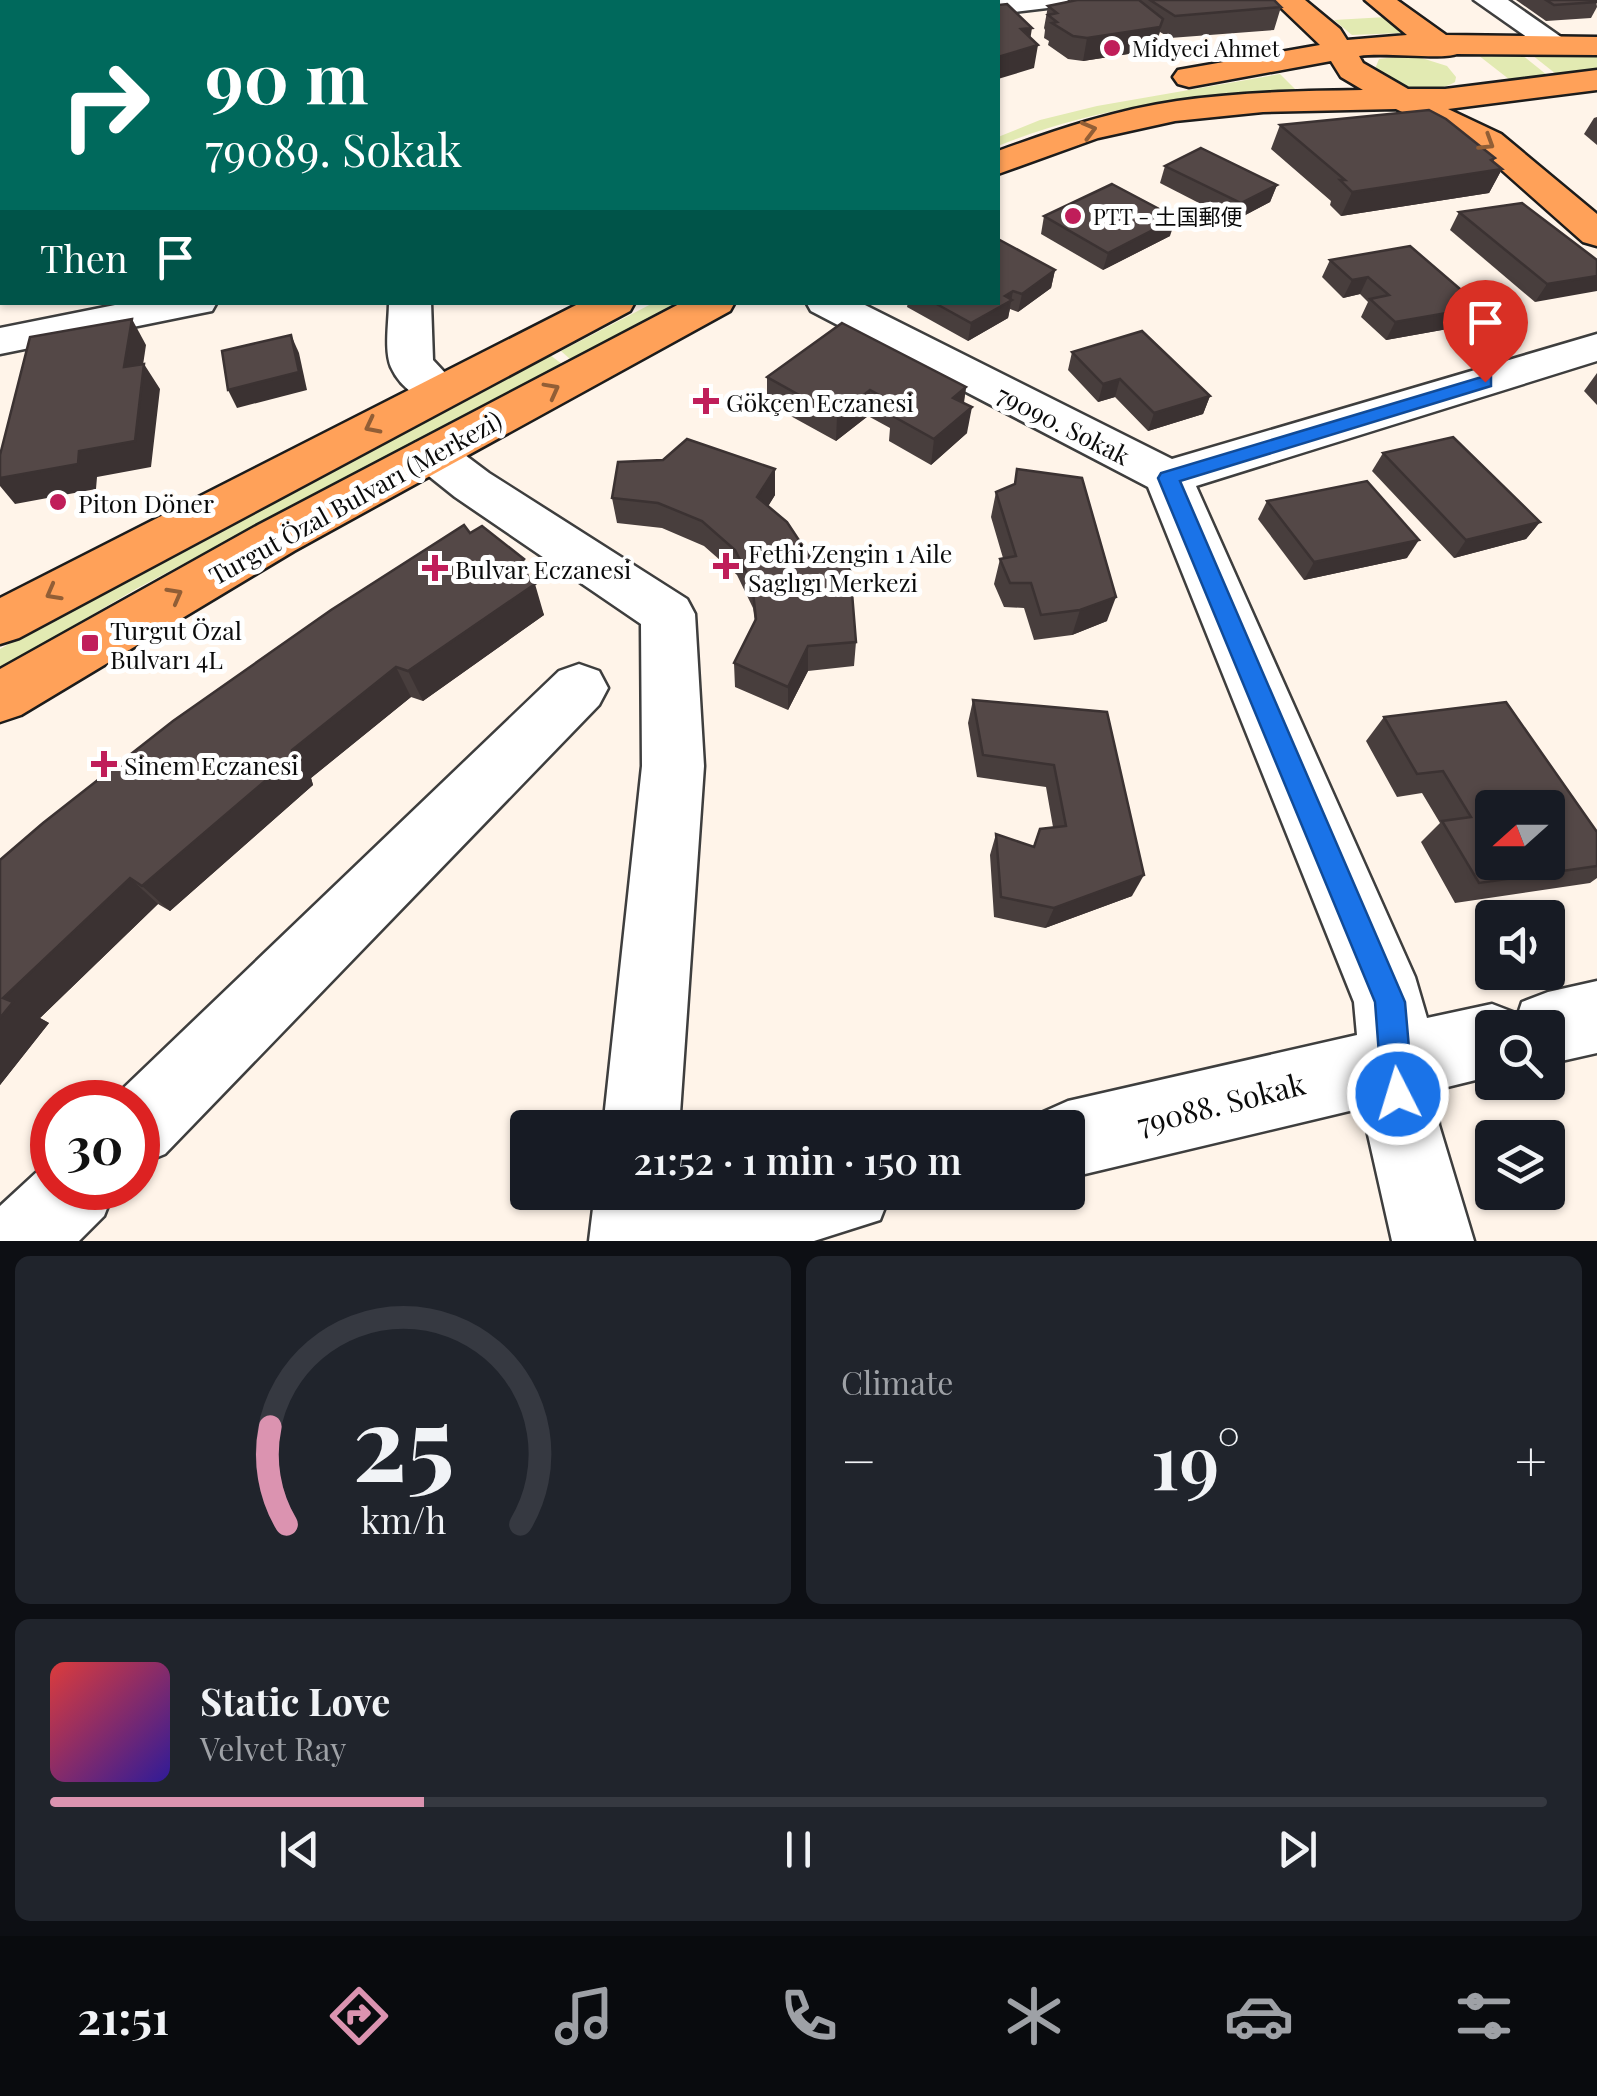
<!DOCTYPE html>
<meta charset="utf-8">
<style>
:root{--surface:#171b24;--page:#20242c;--text:#f1f3f6;--muted:#9ea1a6;--line:#363941;--accent:#db93b0}
body{margin:0;font-family:"Playfair Display","Noto Sans SC",serif;background:var(--page);color:var(--text);height:100vh;display:flex;flex-direction:column;font-size:38px;white-space:nowrap}
*{box-sizing:border-box;margin:0}
p{font-size:32px;color:var(--muted)}
.icon{flex:none;width:55px;height:55px;fill:none;stroke:currentColor;stroke-width:2;stroke-linecap:round;stroke-linejoin:round}
.map{position:relative;height:1241px;overflow:hidden}
.drawer{display:flex;flex-direction:column;gap:15px;padding:15px;background:#0d0f14;flex:1}
.drawer>*{flex:none}
.hud{position:absolute;left:0px;top:0px;width:1000px;height:305px;box-shadow:0 2px 8px #0004;background:#00695c;color:#fff;overflow:hidden}
.needle{width:65px;rotate:249deg}
.buttons{position:absolute;left:1475px;top:790px;display:grid;gap:20px}
.buttons a{display:grid;place-items:center;width:90px;height:90px;border-radius:10px;background:var(--surface);box-shadow:0 2px 8px #0004;font-size:50px}
.speed{position:absolute;left:30px;top:1080px;display:flex;gap:20px;font-size:50px;font-weight:700;text-align:center}
.speed>*{display:grid;place-content:center;width:130px;height:130px;border-radius:50%;background:var(--surface);box-shadow:0 2px 8px #0004;line-height:1}
.speed .limit{border:15px solid #d22;background:#fff;color:#111}
.pin{position:absolute;display:grid;place-items:center;width:85px;height:85px;color:#fff;margin:-102px -42px;border-radius:50% 50% 50% 0;rotate:-45deg;box-shadow:0 0 10px #0007}
.pin .icon{rotate:45deg}
.me{position:absolute;width:110px;margin:-55px;rotate:355deg;stroke-linejoin:round;filter:drop-shadow(0 0 8px #0008)}
.turn{display:flex;align-items:center;gap:35px;height:210px;padding:0 40px;font-size:45px}
.turn .icon{width:130px;height:130px;stroke-width:2.5}
.turn b{display:block;font-size:70px;line-height:85px}
.then{display:flex;align-items:center;height:95px;padding:0 40px;background:#0003;gap:20px;font-size:38px}
.big{font-size:75px;font-weight:600;line-height:1.1}
.drawer .widget{flex:1;display:flex;flex-direction:column;justify-content:center;gap:15px;min-width:0;padding:0 35px;border-radius:15px;background:var(--page)}
.drawer .dial{align-items:center;gap:0}
.dial svg{height:260px;overflow:visible;fill:none;stroke:var(--line);stroke-width:7;stroke-linecap:round;text-anchor:middle}
.dial text{fill:var(--text);stroke:none}
.song{display:flex;align-items:center;gap:30px}
.cover{width:120px;height:120px;border-radius:15px;background:linear-gradient(135deg,hsl(0 70% 55%),hsl(250 70% 35%))}
.played{height:10px;border-radius:5px;background:linear-gradient(90deg,var(--accent) 25%,var(--line) 25%)}
.keys{display:flex;justify-content:space-around;direction:ltr}
.heat{display:flex;justify-content:space-between;align-items:center;font-size:55px;direction:ltr}
.drawer .tiles{flex:1;display:grid;gap:15px;grid-template-columns:1fr 1fr}
.widget:last-child{grid-column:span 2}
.trip{position:absolute;left:510px;top:1110px;width:575px;height:100px;border-radius:10px;background:var(--surface);box-shadow:0 2px 8px #0004;font-weight:600;line-height:100px;text-align:center}
.dock{display:flex;height:160px;justify-content:space-around;align-items:center;background:#090b0e;color:var(--muted)}
.dock .icon{width:70px;height:70px}
.dock .active{color:var(--accent)}
.dock b{font-size:45px;color:var(--text)}
.map>svg:first-child{display:block}
.green{fill:#e2eab2}
.lines{fill:none;stroke-linecap:round;stroke-linejoin:round}
.minor-casing{stroke:#3e3e3e;stroke-width:5}
.major-casing{stroke:#1c1c1c;stroke-width:5}
.minor{fill:#fff;fill-rule:evenodd}
.major{fill:#ffa159;fill-rule:evenodd}
.wall{fill:#483e3d}
.shaded-wall{fill:#3b3232}
.building{fill:#544847;stroke:#3b3232;stroke-width:2.5;fill-rule:evenodd}
.oneway{stroke:#915e36}
.route{fill:#1a73e8;stroke:#114b97;stroke-width:2.5}
.poi-dot{fill:#c01e5a;stroke:#fff;stroke-width:4}
.labels{text-anchor:middle;dominant-baseline:central;stroke-width:10;stroke-linejoin:round;paint-order:stroke}
.far-poi-label{font-size:22px;fill:#0b0b0b;stroke:#fff;text-anchor:start}
.poi-label{font-size:25px;fill:#0b0b0b;stroke:#fff;text-anchor:start}
.street-label{font-size:25px;fill:#0b0b0b;stroke:#fff}
.near-street-label{font-size:30px;fill:#0b0b0b;stroke:#fff}
</style>
<div class="map">
<svg width="1597" height="1241" viewBox="0 0 1597 1241">
<rect width="100%" height="100%" fill="#fff4e9"/>
<g class="green">
<polygon points="1386,17 1402,33 1352,35 1334,20"/>
<path d="M 1412,55 L 1447,66 L 1456,77 L 1455,82 C 1432,96 1393,89 1375,69 L 1379,59 Z"/>
<polygon points="1478,55 1522,55 1547,75 1510,80"/>
<polygon points="1532,55 1597,55 1597,70 1556,74"/>
<path d="M 1280,74 L 1297,91 C 1194,95 1093,107 998,146 L 998,137 L 1040,120 L 1097,106 Z"/>
<polygon points="655,302 678,303 570,359 561,351"/>
<polygon points="550,355 562,364 136,589 0,669 0,649 127,577"/>
</g>
<g class="lines">
<g class="minor-casing">
<g id="minor">
<polygon points="307,0 335,0 336,2 308,2"/>
<polygon points="598,0 627,0 628,2 599,2"/>
<polygon points="874,0 904,0 905,2 875,2"/>
<polygon points="987,0 1068,0 1064,6 998,14 998,2 985,2"/>
<polygon points="1474,0 1508,0 1574,46 1570,52 1548,52"/>
<rect x="0" y="137" width="2" height="20"/>
<polygon points="130,302 217,302 212,311 197,314 0,354 0,328"/>
<path d="M 389,302 L 431,302 L 433,360 L 462,391 L 455,401 C 430,408 402,392 391,367 C 384,350 389,321 389,302 Z"/>
<polygon points="806,302 859,302 1172,459 1597,334 1597,361 1196,486 1415,977 1427,1018 1492,1004 1518,1014 1522,1002 1548,992 1597,981 1597,1053 1548,1064 1548,1028 1492,1028 1492,1076 1435,1090 1439,1125 1474,1241 1392,1241 1362,1108 1068,1178 1068,1128 1035,1128 1041,1113 1068,1101 1357,1035 1354,1002 1148,487 811,311"/>
<polygon points="432,438 449,443 489,473 687,599 695,614 704,766 679,1128 603,1128 642,766 641,624 455,497 415,465 408,454 415,443"/>
<polygon points="579,664 599,671 608,688 599,705 165,1154 138,1165 138,1102 111,1100 559,671"/>
<polygon points="52,1158 52,1188 115,1188 104,1216 79,1241 0,1241 0,1206"/>
<polygon points="595,1192 891,1192 880,1220 814,1241 589,1241"/>
</g>
</g>
<g class="major-casing">
<g id="major">
<path d="M 1273,0 L 1305,0 L 1340,29 L 1347,40 L 1407,35 L 1365,0 L 1397,0 L 1446,35 L 1597,37 L 1597,55 L 1457,54 C 1442,60 1385,52 1359,56 L 1363,63 L 1408,89 L 1445,89 L 1597,70 L 1597,90 L 1448,109 L 1501,134 L 1597,214 L 1597,246 L 1583,242 L 1477,148 L 1396,109 L 1263,112 L 1175,121 L 1098,138 L 998,174 L 998,151 C 1056,130 1115,110 1177,101 C 1238,92 1301,91 1363,90 L 1341,77 L 1331,61 L 1189,87 L 1178,84 L 1173,77 L 1178,70 L 1320,45 Z"/>
<polygon points="582,302 635,302 630,311 19,638 0,644 0,598"/>
<polygon points="683,302 735,302 730,311 294,551 21,715 0,722 0,669 258,525"/>
</g>
</g>
<use href="#minor" class="minor"/>
<use href="#major" class="major"/>
</g>
<g class="wall">
<polygon points="778,0 854,0 854,2 781,2"/>
<polygon points="1077,0 1274,0 1281,7 1274,30 1170,38 1160,32 1154,50 1083,61 1068,59 1048,45 1049,41 1044,38 1045,30 1044,28 1048,6"/>
<polygon points="1516,0 1596,0 1597,7 1591,18 1546,21"/>
<polygon points="1597,117 1597,145 1584,134 1594,118"/>
<polygon points="1280,125 1493,162 1502,169 1489,193 1341,216 1330,205 1331,201 1271,149"/>
<polygon points="1165,166 1277,185 1270,202 1234,221 1160,183"/>
<polygon points="1459,212 1597,260 1535,302 1450,230"/>
<polygon points="1044,216 1170,236 1103,270 1041,234"/>
<polygon points="998,239 1055,270 1051,288 1018,312 1010,309 1008,318 968,341 907,307 908,302 998,302"/>
<polygon points="1330,260 1470,325 1386,340 1361,317 1368,302 1360,294 1343,298 1322,277"/>
<polygon points="1072,352 1210,396 1203,414 1148,431 1115,397 1098,402 1068,370"/>
<polygon points="1597,373 1597,405 1584,391"/>
<polygon points="767,377 966,387 964,403 967,433 931,465 889,441 890,428 868,416 836,441 767,403"/>
<polygon points="1383,453 1540,522 1526,539 1454,558 1372,471"/>
<polygon points="775,469 775,495 768,506 856,642 854,666 808,671 788,710 735,687 734,663 755,622 753,608 737,575 704,546 662,528 617,523 612,498"/>
<polygon points="996,492 1107,621 1072,635 1034,640 1024,608 1004,607 994,584 1000,559 1003,558 991,517"/>
<polygon points="1267,501 1407,558 1304,580 1258,519"/>
<polygon points="470,533 530,581 544,615 423,701 411,697 311,778 313,785 170,911 158,904 40,1018 49,1023 0,1085 0,860"/>
<polygon points="973,700 1107,712 1132,896 1045,928 994,917 990,855 996,834 1033,847 1040,829 1053,827 1046,787 977,777 968,723"/>
<polygon points="1384,717 1597,832 1597,878 1590,883 1455,903 1421,842 1440,823 1422,793 1397,797 1366,741"/>
</g>
<g class="shaded-wall">
<polygon points="822,0 854,0 854,2 812,2"/>
<polygon points="925,0 951,0 924,2"/>
<polygon points="1163,19 1154,50 1083,61 1087,38"/>
<polygon points="1032,28 1029,47 1038,45 1034,68 998,79 998,57 1021,29"/>
<polygon points="2,78 2,139 0,140 0,85"/>
<polygon points="1495,158 1488,171 1502,169 1489,193 1341,216 1352,192 1491,160"/>
<polygon points="1277,185 1270,202 1234,221 1241,203"/>
<polygon points="1176,218 1170,236 1103,270 1108,253"/>
<polygon points="1055,270 1051,288 1018,312 1022,294"/>
<polygon points="1597,276 1597,291 1535,302 1547,284"/>
<polygon points="1368,277 1360,294 1343,298 1352,280"/>
<polygon points="1013,291 1008,318 968,341 971,323"/>
<polygon points="1481,307 1470,325 1386,340 1395,322"/>
<polygon points="132,319 146,345 139,392 124,367"/>
<polygon points="291,335 299,353 307,390 237,408 228,390"/>
<polygon points="144,364 160,389 151,467 97,477 96,489 15,504 0,486 0,478"/>
<polygon points="1120,379 1115,397 1098,402 1103,384"/>
<polygon points="966,387 962,412 953,398"/>
<polygon points="870,390 868,416 836,441 837,416"/>
<polygon points="1210,396 1203,414 1148,431 1154,413"/>
<polygon points="972,407 967,433 931,465 934,439"/>
<polygon points="775,469 775,495 758,523 757,497"/>
<polygon points="1540,522 1526,539 1454,558 1466,540"/>
<polygon points="1419,540 1407,558 1304,580 1314,562"/>
<polygon points="524,559 532,586 535,584 544,615 423,701 408,671"/>
<polygon points="1116,597 1107,621 1072,635 1080,610"/>
<polygon points="808,646 808,671 788,710 788,687"/>
<polygon points="396,667 411,697 311,778 313,785 170,911 142,886 292,750"/>
<polygon points="1144,875 1132,896 1045,928 1054,908"/>
<polygon points="130,878 158,904 40,1018 49,1023 0,1085 0,1018 3,998"/>
</g>
<g class="building">
<polygon points="125,0 166,0 165,2 124,2"/>
<polygon points="227,0 281,0 281,2 222,2 222,1"/>
<polygon points="362,0 439,0 423,2 363,2"/>
<polygon points="490,0 566,0 567,2 491,2"/>
<polygon points="649,0 745,0 747,2 651,2"/>
<polygon points="800,0 822,0 812,2 804,2"/>
<polygon points="1077,0 1139,0 1163,19 1160,27 1087,38 1073,36 1052,23 1057,22 1048,15 1057,13 1048,6"/>
<polygon points="1150,0 1274,0 1281,7 1175,16"/>
<polygon points="1546,0 1596,0 1597,2 1554,5"/>
<polygon points="1007,4 1032,28 1021,29 1038,45 998,57 998,5"/>
<polygon points="1429,110 1446,119 1495,158 1491,160 1502,169 1352,192 1340,180 1345,180 1280,125"/>
<polygon points="1201,148 1277,185 1241,203 1165,166"/>
<polygon points="1112,184 1176,218 1108,253 1044,216"/>
<polygon points="1522,203 1597,260 1597,276 1547,284 1459,212"/>
<polygon points="998,239 1055,270 1022,294 1013,291 1005,296 1012,300 971,323 933,302 998,302"/>
<polygon points="1410,246 1481,307 1395,322 1370,299 1389,295 1368,277 1352,280 1330,260"/>
<polygon points="132,319 124,367 144,364 135,441 79,451 78,464 0,478 0,455 30,337"/>
<polygon points="842,323 966,387 953,398 972,407 934,439 891,415 901,407 870,390 837,416 767,377"/>
<polygon points="1142,331 1210,396 1154,413 1120,379 1103,384 1072,352"/>
<polygon points="291,335 299,372 228,390 222,351"/>
<polygon points="1453,437 1540,522 1466,540 1383,453"/>
<polygon points="687,439 775,469 757,497 787,522 812,560 849,556 856,642 808,646 788,687 734,663 756,619 752,583 735,550 702,521 658,503 612,498 618,462 663,460"/>
<polygon points="1017,469 1082,478 1116,597 1080,610 1041,615 1031,583 1010,583 1000,559 1016,556 996,492 1015,484"/>
<polygon points="1367,481 1419,540 1314,562 1267,501"/>
<polygon points="464,525 470,533 482,526 524,559 513,568 535,584 408,671 396,667 292,750 293,757 142,886 130,878 3,998 13,1002 0,1018 0,860 43,823 173,721 331,610"/>
<polygon points="973,700 1107,712 1144,875 1054,908 1001,897 996,834 1034,847 1040,829 1066,826 1054,765 983,755"/>
<path d="M 1506,702 L 1597,832 L 1597,866 L 1479,883 L 1442,821 L 1471,817 L 1443,771 L 1417,774 L 1384,717 ZM 1492,808 L 1548,808 L 1548,862 L 1492,862 Z"/>
</g>
<defs><path id="oneway-chevron" d="M-2-3.5L2.5 0L-2 3.5" fill="none" stroke-width="1.6" stroke-linecap="round" stroke-linejoin="round" transform="scale(2.5)"/></defs>
<g class="oneway">
<use href="#oneway-chevron" transform="translate(1089 130) rotate(-15)"/>
<use href="#oneway-chevron" transform="translate(1487 143) rotate(32)"/>
<use href="#oneway-chevron" transform="translate(552 390) rotate(-28)"/>
<use href="#oneway-chevron" transform="translate(372 426) rotate(153)"/>
<use href="#oneway-chevron" transform="translate(53 593) rotate(151)"/>
<use href="#oneway-chevron" transform="translate(175 595) rotate(-29)"/>
</g>
<polygon class="route" points="1485,376 1491,377 1491,386 1180,481 1405,1002 1413,1094 1409,1105 1398,1110 1387,1105 1382,1094 1375,1002 1158,478 1161,473"/>
<g class="poi-dot">
<circle cx="1112" cy="48" r="10"/>
<circle cx="1073" cy="216" r="10"/>
<path d="M701 386h10v10h10v10h-10v10h-10v-10h-10v-10h10z"/>
<circle cx="58" cy="502" r="10"/>
<path d="M721 551h10v10h10v10h-10v10h-10v-10h-10v-10h10z"/>
<path d="M430 553h10v10h10v10h-10v10h-10v-10h-10v-10h10z"/>
<rect x="80" y="633" width="20" height="20" rx="5"/>
<path d="M99 749h10v10h10v10h-10v10h-10v-10h-10v-10h10z"/>
</g>
<g class="labels">
<g class="far-poi-label">
<text x="1132" y="48">Midyeci Ahmet</text>
<text x="1093" y="216">PTT - 土国郵便</text>
</g>
<g class="poi-label">
<text x="726" y="401">Gökçen Eczanesi</text>
<text x="78" y="502">Piton Döner</text>
<text x="748" y="552">Fethi Zengin 1 Aile<tspan x="748" dy="29">Saglıgı Merkezi</tspan></text>
<text x="455" y="568">Bulvar Eczanesi</text>
<text x="110" y="629">Turgut Özal<tspan x="110" dy="29">Bulvarı 4L</tspan></text>
<text x="124" y="764">Sinem Eczanesi</text>
</g>
<g class="street-label">
<text transform="translate(1064 424) rotate(27)">79090. Sokak</text>
<text transform="translate(355 497) rotate(-29)">Turgut Özal Bulvarı (Merkezi)</text>
</g>
<g class="near-street-label">
<text transform="translate(1221 1103) rotate(-14)">79088. Sokak</text>
</g>
</g>
</svg>
<div class="buttons">
<a><svg class="needle" viewBox="-14 -14 28 28"><path d="M0-13l5 13h-10z" fill="#e53935"/><path d="M0 13l5-13h-10z" fill="#9ea1a6"/></svg></a>
<a><svg class="icon" aria-label="sound" viewBox="0 0 24 24"><path d="M4 9h4l5-4v14l-5-4H4zM17 9q2 3 0 6"/></svg></a>
<a><svg class="icon" aria-label="search" viewBox="0 0 24 24"><circle cx="10" cy="10" r="6"/><path d="M15 15l6 6"/></svg></a>
<a><svg class="icon" aria-label="layers" viewBox="0 0 24 24"><path d="M12 4l9 5-9 5-9-5zM3 14l9 5 9-5"/></svg></a>
</div>
<div class="speed"><div class="limit">30</div></div>
<div class="pin" style="left:1485px;top:382px;background:#d93025"><svg class="icon" aria-label="arrive" viewBox="0 0 24 24"><path d="M6 21V4h12l-3 4 3 4H6"/></svg></div>
<svg class="me" style="left:1398px;top:1094px" viewBox="-20 -20 40 40"><circle r="17" fill="#1a73e8" stroke="#fff" stroke-width="3"/><path d="M0-11L8 9 0 5-8 9z" fill="#fff"/></svg>
<div class="trip">21:52 · 1 min · 150 m</div>
<div class="hud">
<div class="turn"><svg class="icon" aria-label="right" viewBox="0 0 24 24"><path d="M7 20v-9h11M14 6l5 5-5 5"/></svg><div><b>90 m</b>79089. Sokak</div></div>
<div class="then">Then<svg class="icon" aria-label="arrive" viewBox="0 0 24 24"><path d="M6 21V4h12l-3 4 3 4H6"/></svg></div>
</div>
</div>
<section class="drawer">
<div class="tiles">
<div class="widget dial"><svg viewBox="0 0 100 80">
<path d="M14 69A42 42 0 1 1 86 69"/>
<path d="M14 69A42 42 0 0 1 9 39" stroke="#db93b0"/>
<text x="50" y="56" font-size="32" font-weight="700">25</text>
<text x="50" y="72" font-size="11">km/h</text>
</svg></div>
<div class="widget"><p>Climate</p>
<div class="heat"><a>−</a><b class="big">19°</b><a>+</a></div>
</div>
<div class="widget">
<div class="song"><i class="cover"></i><div><b>Static Love</b><p>Velvet Ray</p></div></div>
<div class="played"></div>
<div class="keys"><svg class="icon" aria-label="previous" viewBox="0 0 24 24"><path d="M18 5L8 12l10 7zM5 5v14"/></svg><svg class="icon" aria-label="pause" viewBox="0 0 24 24"><path d="M8 5v14M16 5v14"/></svg><svg class="icon" aria-label="next" viewBox="0 0 24 24"><path d="M6 5l10 7-10 7zM19 5v14"/></svg></div>
</div>
</div>
</section>
<nav class="dock">
<b>21:51</b>
<svg class="icon active" aria-label="directions" viewBox="0 0 24 24"><path d="M12 3l9 9-9 9-9-9zM9 14v-3h6M13 9l2 2-2 2"/></svg>
<svg class="icon" aria-label="music" viewBox="0 0 24 24"><path d="M9 18V5l10-2v13"/><circle cx="6" cy="18" r="3"/><circle cx="16" cy="16" r="3"/></svg>
<svg class="icon" aria-label="phone" viewBox="0 0 24 24"><path d="M5 4h4l2 5-3 2q2 4 5 5l2-3 5 2v4C11 20 4 13 5 4z"/></svg>
<svg class="icon" aria-label="climate" viewBox="0 0 24 24"><path d="M12 3v18M4 7l16 10M4 17L20 7"/></svg>
<svg class="icon" aria-label="car" viewBox="0 0 24 24"><path d="M5 17H2v-5l4-1 3-4h7l3 4 3 1v5h-3M9 17h6M6 11h13"/><circle cx="7" cy="17" r="2"/><circle cx="17" cy="17" r="2"/></svg>
<svg class="icon" aria-label="filters" viewBox="0 0 24 24"><path d="M4 7h16M4 17h16"/><circle cx="9" cy="7" r="2"/><circle cx="15" cy="17" r="2"/></svg>
</nav>
